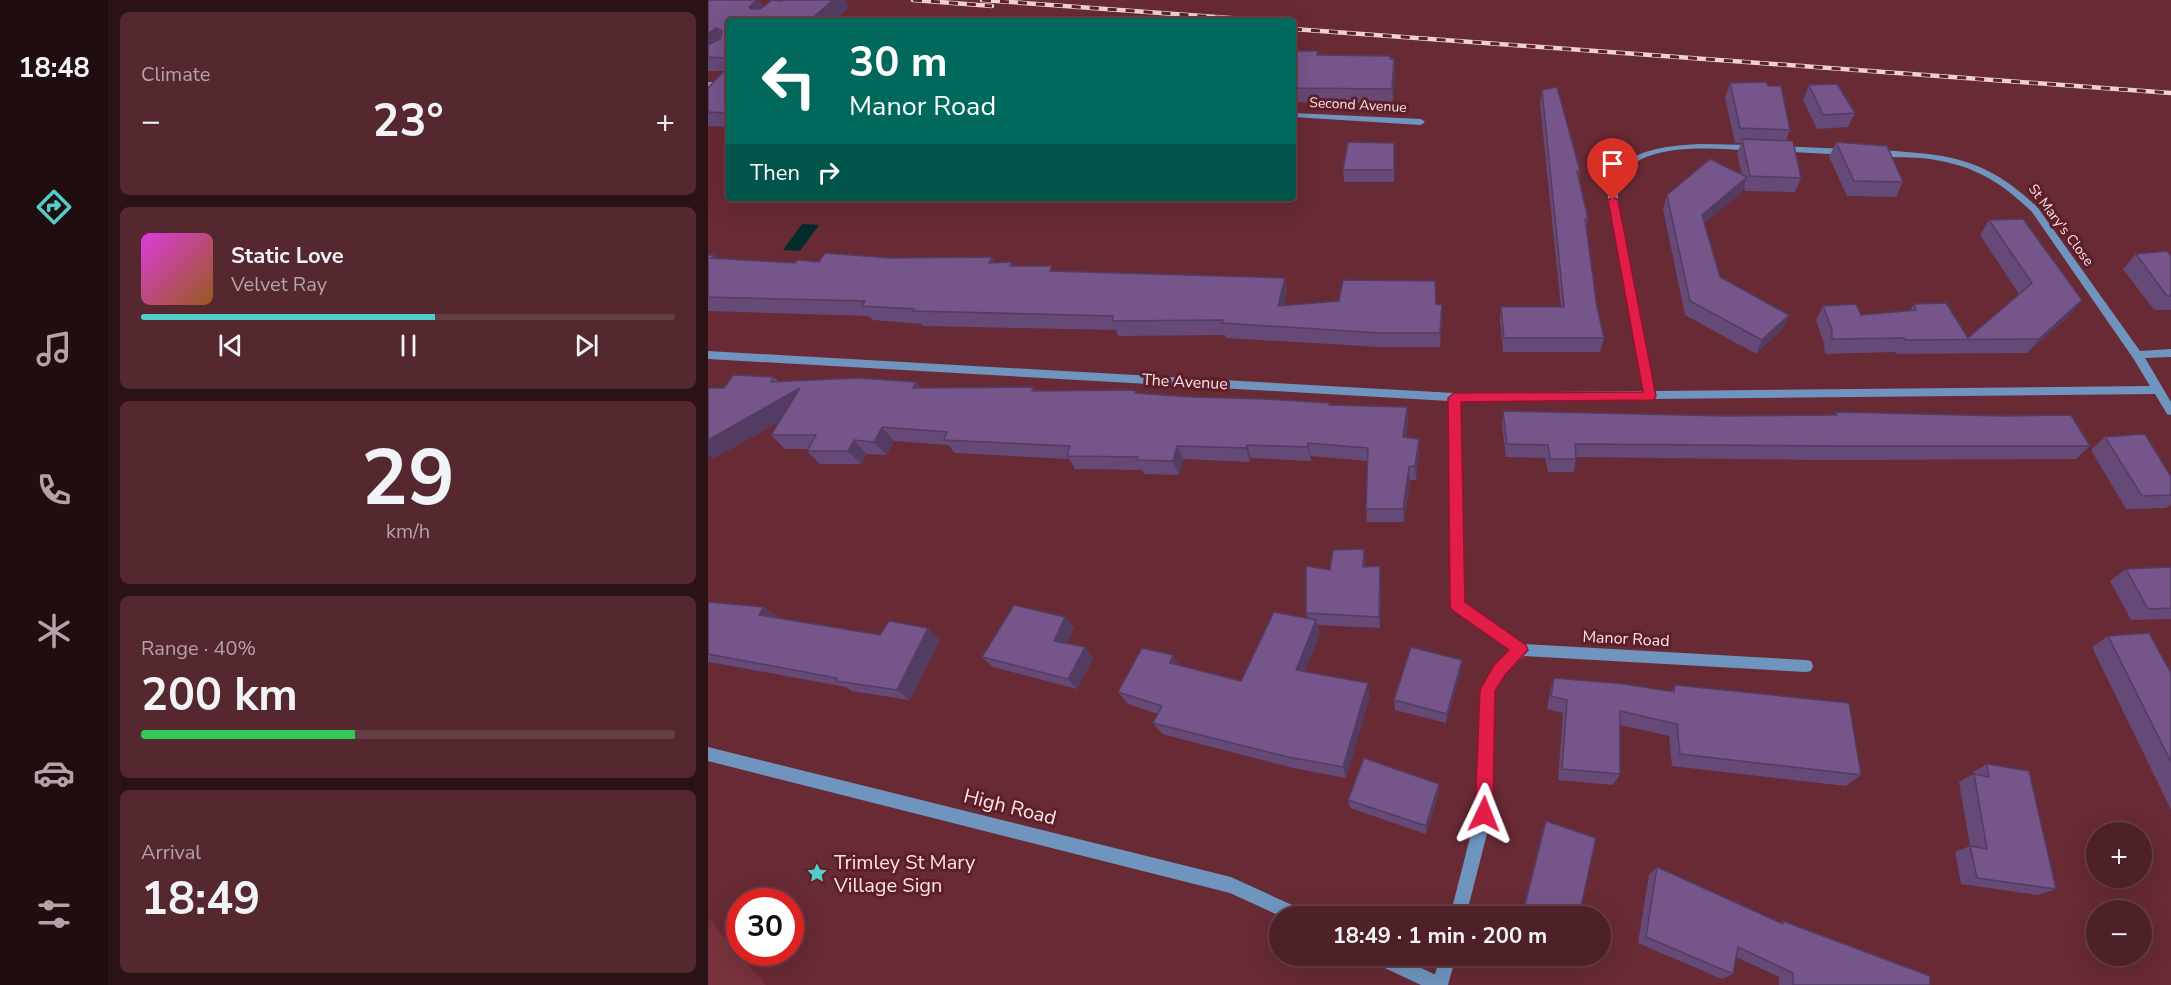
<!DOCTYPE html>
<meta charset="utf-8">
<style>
:root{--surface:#4e2028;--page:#552830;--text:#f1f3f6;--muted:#b3a3a8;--line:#653e45;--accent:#53cdc9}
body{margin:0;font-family:"Nunito Sans",sans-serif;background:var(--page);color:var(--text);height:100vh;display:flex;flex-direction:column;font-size:22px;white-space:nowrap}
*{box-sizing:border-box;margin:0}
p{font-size:20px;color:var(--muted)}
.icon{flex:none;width:33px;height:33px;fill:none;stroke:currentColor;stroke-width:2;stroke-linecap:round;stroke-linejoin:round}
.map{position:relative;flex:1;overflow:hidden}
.side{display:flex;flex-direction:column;gap:12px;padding:12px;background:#2b1216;width:600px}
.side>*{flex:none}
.top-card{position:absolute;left:18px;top:18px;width:570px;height:183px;border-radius:6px;box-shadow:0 6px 24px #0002,0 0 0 2px var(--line);background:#00695c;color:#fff;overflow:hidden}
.buttons{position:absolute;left:1378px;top:822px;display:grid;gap:12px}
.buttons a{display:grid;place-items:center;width:66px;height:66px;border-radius:50%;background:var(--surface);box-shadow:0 6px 24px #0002,0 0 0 2px var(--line);font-size:30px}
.speed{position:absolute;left:18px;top:888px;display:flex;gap:12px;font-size:30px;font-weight:700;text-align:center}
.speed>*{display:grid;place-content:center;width:78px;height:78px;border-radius:50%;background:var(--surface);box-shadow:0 6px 24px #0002,0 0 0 2px var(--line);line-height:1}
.speed .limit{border:9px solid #d22;background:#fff;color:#111}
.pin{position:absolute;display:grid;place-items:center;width:51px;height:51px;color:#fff;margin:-62px -26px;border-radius:50% 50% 50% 0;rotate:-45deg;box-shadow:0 0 6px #0007}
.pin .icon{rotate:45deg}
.me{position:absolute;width:66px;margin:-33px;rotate:2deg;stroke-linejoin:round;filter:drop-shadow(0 0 4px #0008)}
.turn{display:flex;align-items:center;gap:21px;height:126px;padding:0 24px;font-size:27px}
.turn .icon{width:78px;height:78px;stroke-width:2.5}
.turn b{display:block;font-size:42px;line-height:51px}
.then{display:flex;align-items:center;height:57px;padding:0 24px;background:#0003;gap:12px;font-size:22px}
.big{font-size:45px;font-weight:700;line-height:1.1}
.side .tile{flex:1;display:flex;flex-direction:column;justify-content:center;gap:9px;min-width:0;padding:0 21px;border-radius:9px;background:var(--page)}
.side .dial{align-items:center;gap:0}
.dial b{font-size:78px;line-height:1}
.song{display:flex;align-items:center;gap:18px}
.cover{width:72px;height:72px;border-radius:9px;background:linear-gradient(135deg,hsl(300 70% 55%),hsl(30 70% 35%))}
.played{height:6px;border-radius:3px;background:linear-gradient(90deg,var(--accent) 55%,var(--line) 55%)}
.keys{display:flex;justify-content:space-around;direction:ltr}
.heat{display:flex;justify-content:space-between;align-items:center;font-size:33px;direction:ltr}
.charge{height:9px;border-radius:4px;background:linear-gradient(90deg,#34c759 40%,var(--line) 0)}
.trip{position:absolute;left:561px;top:906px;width:342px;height:60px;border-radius:30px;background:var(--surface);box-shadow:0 6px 24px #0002,0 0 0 2px var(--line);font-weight:700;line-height:60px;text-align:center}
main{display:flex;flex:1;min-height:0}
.dock{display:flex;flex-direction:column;width:108px;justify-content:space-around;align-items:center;background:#1f0d10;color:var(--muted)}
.dock .icon{width:42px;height:42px}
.dock .selected{color:var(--accent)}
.dock b{font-size:27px;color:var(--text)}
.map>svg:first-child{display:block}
.built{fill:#77323d}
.water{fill:#032c2b}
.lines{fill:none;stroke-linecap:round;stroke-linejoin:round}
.minor{fill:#6f95be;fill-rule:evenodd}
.tertiary{fill:#6f95be;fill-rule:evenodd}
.rail-casing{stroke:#edd1d4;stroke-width:4.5}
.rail{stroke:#5c1f2b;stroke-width:3;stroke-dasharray:9;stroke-linecap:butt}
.wall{fill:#654977}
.shaded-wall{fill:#533c61}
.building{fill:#76558a;stroke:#533c61;stroke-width:1.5}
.route{fill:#e11d48;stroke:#92132f;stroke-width:1.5}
.labels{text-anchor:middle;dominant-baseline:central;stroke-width:6;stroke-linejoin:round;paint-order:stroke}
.far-street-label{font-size:14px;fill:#fce4e6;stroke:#5c1f2b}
.street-label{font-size:16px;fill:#fce4e6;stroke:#5c1f2b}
.near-street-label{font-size:20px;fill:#fce4e6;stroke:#5c1f2b}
.near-poi-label{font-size:20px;fill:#fce4e6;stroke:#5c1f2b;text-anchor:start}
</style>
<main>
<nav class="dock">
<b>18:48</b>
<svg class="icon selected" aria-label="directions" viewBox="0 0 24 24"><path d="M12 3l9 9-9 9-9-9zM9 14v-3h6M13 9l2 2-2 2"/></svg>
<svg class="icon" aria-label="music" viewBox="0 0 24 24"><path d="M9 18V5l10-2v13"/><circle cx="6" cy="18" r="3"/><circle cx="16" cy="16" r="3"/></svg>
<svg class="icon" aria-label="phone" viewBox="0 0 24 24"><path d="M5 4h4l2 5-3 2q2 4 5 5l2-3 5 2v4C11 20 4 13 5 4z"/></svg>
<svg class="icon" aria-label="climate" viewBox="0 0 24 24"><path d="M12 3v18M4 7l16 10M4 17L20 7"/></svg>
<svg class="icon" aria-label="car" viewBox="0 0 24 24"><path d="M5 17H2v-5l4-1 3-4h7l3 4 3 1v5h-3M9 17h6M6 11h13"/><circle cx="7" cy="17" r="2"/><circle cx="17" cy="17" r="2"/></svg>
<svg class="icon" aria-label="filters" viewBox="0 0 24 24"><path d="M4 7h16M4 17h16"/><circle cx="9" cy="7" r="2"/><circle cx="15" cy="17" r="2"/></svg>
</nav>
<section class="side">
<div class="tile"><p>Climate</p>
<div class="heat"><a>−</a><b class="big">23°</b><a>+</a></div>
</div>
<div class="tile">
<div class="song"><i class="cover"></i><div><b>Static Love</b><p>Velvet Ray</p></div></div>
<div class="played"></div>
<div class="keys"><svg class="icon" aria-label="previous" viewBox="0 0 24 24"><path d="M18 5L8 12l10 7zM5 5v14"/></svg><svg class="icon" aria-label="pause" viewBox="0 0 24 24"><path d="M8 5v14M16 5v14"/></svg><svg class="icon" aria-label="next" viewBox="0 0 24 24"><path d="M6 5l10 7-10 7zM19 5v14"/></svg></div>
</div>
<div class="tile dial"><b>29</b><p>km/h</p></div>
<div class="tile"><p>Range · 40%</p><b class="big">200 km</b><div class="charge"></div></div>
<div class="tile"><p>Arrival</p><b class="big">18:49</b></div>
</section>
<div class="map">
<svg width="1463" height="985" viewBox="0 0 1463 985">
<rect width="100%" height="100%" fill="#682a35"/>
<polygon class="built" points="0,918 58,985 0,985"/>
<polygon class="water" points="94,224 111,225 92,251 75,250"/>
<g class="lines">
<g class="minor">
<polygon points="0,82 21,83 21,87 0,86"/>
<polygon points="585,113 713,119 717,122 713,125 585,117"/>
<path d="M 991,144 L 1047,145 L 1051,148 L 1047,151 C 1010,149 931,139 911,181 C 909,187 910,194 910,200 L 947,391 L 1442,386 L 1425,358 L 1324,212 C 1290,179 1261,163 1213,158 C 1197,157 1181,158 1166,155 L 1166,151 L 1169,150 C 1239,154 1278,157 1330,208 L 1432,351 L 1463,349 L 1463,357 L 1437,358 L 1463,402 L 1463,415 L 1459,414 L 1447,394 L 752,401 L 756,603 L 815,644 L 1098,660 L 1103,661 L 1105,666 L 1103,671 L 1098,672 L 816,656 L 796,675 L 786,691 L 784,814 L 758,916 L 742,916 L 768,814 L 772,690 L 786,665 L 803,651 L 745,610 L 743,606 L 741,401 L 0,359 L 0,351 L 746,393 L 936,391 L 900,200 C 901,151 953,146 991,144 Z"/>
<polygon points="1070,146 1140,149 1144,152 1140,155 1067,151 1066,149"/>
<polygon points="732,956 748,956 740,985 724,985"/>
</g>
<g class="tertiary">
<polygon points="0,747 523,877 595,910 597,916 572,916 522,893 0,761"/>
<polygon points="662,956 687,956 737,979 739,985 713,985 664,962"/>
</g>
<g class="rail-casing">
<g id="rail">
<polyline points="205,0 284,6"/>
<polyline points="274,0 563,21"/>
<polyline points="585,29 1463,93"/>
</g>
</g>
<use href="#rail" class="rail"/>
</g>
<g class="wall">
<polygon points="0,0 50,0 55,7 75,0 137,0 141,7 125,21 21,21 21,127 0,126 0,88 16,71 0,71"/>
<polygon points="585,51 610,51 610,55 686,59 687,73 685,103 585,102"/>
<polygon points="1022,83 1082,130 1078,141 1093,178 1087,192 1037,191 1036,185 1034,192 996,223 1012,277 1081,315 1074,329 1048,354 977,315 955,209 959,195 1034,175 1029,154 1033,143 1027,143 1017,98"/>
<polygon points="1101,85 1147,113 1140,127 1109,129 1095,100"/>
<polygon points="834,90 872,171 871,180 880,219 878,229 889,307 896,338 892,352 795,352 792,321 793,307 853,307 832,104"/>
<polygon points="1128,142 1195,182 1188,197 1139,196 1121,157"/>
<polygon points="687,155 686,182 636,182 635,170"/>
<polygon points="1281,220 1362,315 1319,353 1188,354 1187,352 1117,354 1116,344 1108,320 1115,306 1153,315 1202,310 1206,304 1260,338 1311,294 1272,235"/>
<polygon points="1428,254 1463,256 1463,310 1446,310 1415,269"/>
<polygon points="0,255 6,255 9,259 87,263 182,258 287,262 303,262 305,266 346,271 577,278 579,292 576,306 728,304 734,319 732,347 672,347 518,338 517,335 410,336 408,330 215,326 213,324 165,320 161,316 0,311"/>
<polygon points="66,377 70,381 208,382 212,388 325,387 327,391 429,394 485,397 621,403 621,405 699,407 700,420 698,437 711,453 708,480 702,480 696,522 659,522 658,509 659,461 603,456 603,461 543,458 542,462 475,459 471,475 436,474 434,470 367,469 361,459 247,453 240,445 186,441 178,455 158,454 153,464 112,464 99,451 100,449 77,449 63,435 72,421 5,459 16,388"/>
<polygon points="795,411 1019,416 1126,415 1128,412 1382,446 1368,459 1119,460 868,457 866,472 840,472 837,458 798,457 794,425"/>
<polygon points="1397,437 1463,477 1463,504 1458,508 1418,509 1383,450"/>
<polygon points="658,561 658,567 673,578 672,628 609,625 612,634 596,672 662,695 638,778 585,768 454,734 445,723 450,714 420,704 410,692 533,681 600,619 598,613 622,570"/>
<polygon points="1463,567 1463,619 1423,620 1402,581 1418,569"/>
<polygon points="0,602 56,607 71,618 172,635 232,639 202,700 143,691 138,687 18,665 0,662"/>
<polygon points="357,617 366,628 359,643 377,647 385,658 369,689 285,667 274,657"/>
<polygon points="1400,636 1463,673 1463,810 1384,647"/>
<polygon points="753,670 738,723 687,710 686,700"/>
<polygon points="846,678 963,692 967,685 1153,775 1138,786 964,766 961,736 912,725 912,774 905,785 850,780 855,713 839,709 842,691"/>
<polygon points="1279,764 1348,889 1330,895 1253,884 1247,852 1262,846 1251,782 1265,774 1265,772"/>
<polygon points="731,784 731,792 718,834 642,808 640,800"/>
<polygon points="838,821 871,916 813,916 835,829"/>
<polygon points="949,867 1071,923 1075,921 1222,985 1071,985 1071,977 1028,957 1025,974 1014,979 930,943 941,875"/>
</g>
<g class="shaded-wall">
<polygon points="49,0 50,0 58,13 50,21 41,7"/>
<polygon points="125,0 137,0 141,7 125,21 101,21"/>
<polygon points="8,28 18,43 0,55 0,34"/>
<polygon points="686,59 687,73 685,103 684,89"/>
<polygon points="686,143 687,155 686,182"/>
<polygon points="1039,177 1034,192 989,229 994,215"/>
<polygon points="284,257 292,271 281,263"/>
<polygon points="577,278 579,292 573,321 570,306"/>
<polygon points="1374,300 1362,315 1319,353 1331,339"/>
<polygon points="734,305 734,319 732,347 732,333"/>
<polygon points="1081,315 1074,329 1048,354 1054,340"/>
<polygon points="208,382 219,396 205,388"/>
<polygon points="92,388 105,402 5,459 0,455 0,440"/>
<polygon points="699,407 700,420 696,450 695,437"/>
<polygon points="174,427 186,441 178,455 166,442"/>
<polygon points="711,439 711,453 708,480 707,466"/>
<polygon points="146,440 158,454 153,464 140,451"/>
<polygon points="600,443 603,456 603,461 600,447"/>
<polygon points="539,445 543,458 542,462 538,448"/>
<polygon points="469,446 475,459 471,475 465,461"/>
<polygon points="701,467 702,480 696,522 695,509"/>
<polygon points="656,549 658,561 657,579 655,567"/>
<polygon points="672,566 673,578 672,628 671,617"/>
<polygon points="56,607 72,619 51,615"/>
<polygon points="357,617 366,628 355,652 346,641"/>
<polygon points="608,620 612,634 592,683 588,670"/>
<polygon points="220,628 232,639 202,700 189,690"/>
<polygon points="377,647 385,658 369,689 360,679"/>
<polygon points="465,655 473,668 462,663"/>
<polygon points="754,660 753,670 738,723 739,714"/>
<polygon points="660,683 662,695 638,778 635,767"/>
<polygon points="731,784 731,792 718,834 718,826"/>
</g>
<g class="building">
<polygon points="0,0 49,0 41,7 43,9 52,9 64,0 74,1 75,0 125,0 101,21 21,21 21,58 0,57 0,45 12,39 14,31 8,28 0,34"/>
<polygon points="585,51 610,51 609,55 682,56 682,59 686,59 684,89 585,88"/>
<polygon points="21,66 21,113 0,112 0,88"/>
<polygon points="1058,82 1060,86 1073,86 1082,130 1032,128 1022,83"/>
<polygon points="1129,84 1147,113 1115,115 1101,85"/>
<polygon points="849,87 872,171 869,171 880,219 877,219 889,307 896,338 796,338 793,307 856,307 834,90"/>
<polygon points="1034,139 1085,141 1093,178 1042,176"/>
<polygon points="640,142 686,143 686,170 635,170"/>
<polygon points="1128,142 1179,146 1195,182 1146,181"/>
<polygon points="1002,159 1039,177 994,215 1012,277 1081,315 1054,340 982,301 959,195"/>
<polygon points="1315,219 1374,300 1331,339 1197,340 1196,338 1124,339 1124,330 1115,306 1148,304 1153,315 1208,310 1206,304 1238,303 1260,338 1324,283 1281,220"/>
<polygon points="1459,251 1463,256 1463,296 1459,296 1428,254"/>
<polygon points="117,253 182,258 284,257 281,263 303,262 302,266 344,266 342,271 577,278 570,306 631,301 635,280 727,281 728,304 734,305 732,333 671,333 514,323 515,320 404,321 405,316 205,311 206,309 154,306 157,301 0,297 0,255 6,255 3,258 87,263 90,260 111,262"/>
<polygon points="25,375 66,377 63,382 150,378 208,382 205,388 325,387 324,391 428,390 427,393 485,397 556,399 621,403 621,405 699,407 695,437 711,439 707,466 701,467 695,509 658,509 660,448 600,443 600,447 539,445 538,448 469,446 465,461 429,460 430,457 359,456 362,446 236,440 239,432 174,427 166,442 146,440 140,451 99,451 108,435 63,435 92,388 0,440 0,388 16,388"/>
<polygon points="795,411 1019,416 1129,415 1128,412 1296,416 1363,415 1382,446 1127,446 867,444 868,459 842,459 840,445 799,444"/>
<polygon points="1437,434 1463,477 1463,495 1434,496 1397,437"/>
<polygon points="656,549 655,567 672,566 671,617 598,613 598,566 622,570 625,550"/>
<polygon points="1463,567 1463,608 1440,609 1418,569"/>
<polygon points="0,602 56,607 51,615 172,635 181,621 220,628 189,690 128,681 129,678 0,654"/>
<polygon points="306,605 357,617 346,641 377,647 360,679 274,657"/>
<polygon points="566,612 608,620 588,670 660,683 635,767 580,757 445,723 454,706 410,692 434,648 465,655 462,663 533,681"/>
<polygon points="1441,633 1463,673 1463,762 1400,636"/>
<polygon points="703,647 754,660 739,714 686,700"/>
<polygon points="846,678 916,684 966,692 967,685 1141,703 1153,775 972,754 969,724 912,711 912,774 854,769 859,700 843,696"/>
<polygon points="656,758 731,784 718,826 640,800"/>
<polygon points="1279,764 1321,771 1348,889 1269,878 1262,846 1279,849 1266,774 1281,777"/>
<polygon points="838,821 888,838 871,916 814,916"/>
<polygon points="949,867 1075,924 1075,921 1222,976 1222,985 1085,985 1085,973 1030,947 1025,974 938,937"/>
</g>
<polygon class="route" points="905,197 910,200 948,396 946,400 753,402 757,602 818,645 820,650 797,675 787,691 785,814 782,820 776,823 770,820 767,814 772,690 786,665 801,650 744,610 742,606 740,398 746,393 935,392 900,200"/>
<defs>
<g id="sight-bare" transform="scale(1.62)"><path d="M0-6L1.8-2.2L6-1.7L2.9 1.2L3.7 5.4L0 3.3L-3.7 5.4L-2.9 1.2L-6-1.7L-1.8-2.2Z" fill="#53cdc9" stroke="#5c1f2b" stroke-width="2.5" paint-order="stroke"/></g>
</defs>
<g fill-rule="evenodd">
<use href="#sight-bare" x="109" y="873"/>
</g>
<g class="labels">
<g class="far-street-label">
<text transform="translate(650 105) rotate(3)">Second Avenue</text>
<text transform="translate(1353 225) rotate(53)">St Mary's Close</text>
</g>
<g class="street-label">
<text transform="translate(477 382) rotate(3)">The Avenue</text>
<text transform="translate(918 639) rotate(3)">Manor Road</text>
</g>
<g class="near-street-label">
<text transform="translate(302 807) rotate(14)">High Road</text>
</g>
<g class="near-poi-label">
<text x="126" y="862">Trimley St Mary<tspan x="126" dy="23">Village Sign</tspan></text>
</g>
</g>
</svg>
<div class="buttons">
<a>+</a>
<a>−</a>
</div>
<div class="speed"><div class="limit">30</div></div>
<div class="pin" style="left:905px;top:200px;background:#d93025"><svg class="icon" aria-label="arrive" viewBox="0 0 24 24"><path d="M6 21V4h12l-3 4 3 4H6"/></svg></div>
<svg class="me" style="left:776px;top:814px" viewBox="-20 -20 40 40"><path d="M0-17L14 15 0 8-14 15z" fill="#e11d48" stroke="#fff" stroke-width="4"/></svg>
<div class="trip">18:49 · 1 min · 200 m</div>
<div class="top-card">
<div class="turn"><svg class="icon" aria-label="left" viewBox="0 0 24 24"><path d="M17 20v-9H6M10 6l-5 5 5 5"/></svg><div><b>30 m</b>Manor Road</div></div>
<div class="then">Then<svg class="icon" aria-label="right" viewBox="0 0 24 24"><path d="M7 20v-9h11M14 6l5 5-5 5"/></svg></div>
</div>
</div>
</main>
